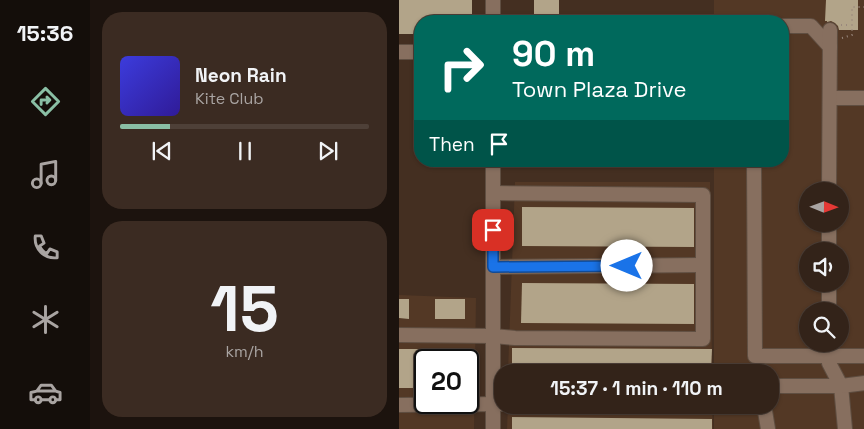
<!DOCTYPE html>
<meta charset="utf-8">
<style>
:root{--surface:#332319;--page:#3b2b22;--text:#f1f3f6;--muted:#a9a4a2;--line:#4e4038;--accent:#8abfa5}
body{margin:0;font-family:"Space Grotesk",sans-serif;background:var(--page);color:var(--text);height:100vh;display:flex;flex-direction:column;font-size:19px;white-space:nowrap}
*{box-sizing:border-box;margin:0}
p{font-size:16px;color:var(--muted)}
.icon{flex:none;width:28px;height:28px;fill:none;stroke:currentColor;stroke-width:2;stroke-linecap:round;stroke-linejoin:round}
.map{position:relative;flex:1;overflow:hidden}
.panel{display:flex;flex-direction:column;gap:12px;padding:12px;background:#1c130e;width:309px}
.panel>*{flex:none}
.hud{position:absolute;left:15px;top:15px;width:375px;height:152px;border-radius:20px;box-shadow:0 1px 4px #0004,0 0 0 1px var(--line);background:#00695c;color:#fff;overflow:hidden}
.needle{width:32px;rotate:91deg}
.tools{position:absolute;left:400px;top:182px;display:grid;gap:10px}
.tools a{display:grid;place-items:center;width:50px;height:50px;border-radius:50%;background:var(--surface);box-shadow:0 1px 4px #0004,0 0 0 1px var(--line);font-size:25px}
.speed{position:absolute;left:15px;top:349px;display:flex;gap:10px;font-size:25px;font-weight:700;text-align:center}
.speed>*{display:grid;place-content:center;width:65px;height:65px;border-radius:50%;background:var(--surface);box-shadow:0 1px 4px #0004,0 0 0 1px var(--line);line-height:1}
.speed .limit{border:2px solid #111;border-radius:8px;background:#fff;color:#111}
.pin{position:absolute;display:grid;place-items:center;width:42px;height:42px;color:#fff;margin:-21px;border-radius:10px;box-shadow:0 2px 8px #0006}
.me{position:absolute;width:55px;margin:-28px;rotate:270deg;stroke-linejoin:round;filter:drop-shadow(0 0 4px #0008)}
.turn{display:flex;align-items:center;gap:18px;height:105px;padding:0 15px;font-size:22px}
.turn .icon{width:65px;height:65px;stroke-width:2.5}
.turn b{display:block;font-size:35px;line-height:42px}
.then{display:flex;align-items:center;height:48px;padding:0 15px;background:#0003;gap:10px;font-size:19px}
.panel .card{flex:1;display:flex;flex-direction:column;justify-content:center;gap:8px;min-width:0;padding:0 18px;border-radius:20px;background:var(--page)}
.panel .dial{align-items:center;gap:0}
.dial b{font-size:65px;line-height:1}
.song{display:flex;align-items:center;gap:15px}
.cover{width:60px;height:60px;border-radius:8px;background:linear-gradient(135deg,hsl(240 70% 55%),hsl(250 70% 35%))}
.played{height:5px;border-radius:2px;background:linear-gradient(90deg,var(--accent) 20%,var(--line) 20%)}
.keys{display:flex;justify-content:space-around;direction:ltr}
.trip{position:absolute;left:95px;top:364px;width:285px;height:50px;border-radius:20px;background:var(--surface);box-shadow:0 1px 4px #0004,0 0 0 1px var(--line);font-weight:700;line-height:50px;text-align:center}
main{display:flex;flex:1;min-height:0}
.tab-bar{display:flex;flex-direction:column;width:90px;justify-content:space-around;align-items:center;background:#140e0a;color:var(--muted)}
.tab-bar .icon{width:35px;height:35px}
.tab-bar .selected{color:var(--accent)}
.tab-bar b{font-size:22px;color:var(--text)}
.map>svg:first-child{display:block}
.built{fill:#533825;fill-rule:evenodd}
.building{fill:#b2a489}
.lines{fill:none;stroke-linecap:round;stroke-linejoin:round}
.minor-casing{stroke:#5f4e41;stroke-width:16}
.path{stroke:#99887d;stroke-width:2;stroke-dasharray:1 4;stroke-linecap:butt}
.minor{stroke:#876f5f;stroke-width:14}
.route-casing{stroke:#114b97;stroke-width:12}
.route{stroke:#1a73e8;stroke-width:9}
</style>
<main>
<nav class="tab-bar">
<b>15:36</b>
<svg class="icon selected" aria-label="directions" viewBox="0 0 24 24"><path d="M12 3l9 9-9 9-9-9zM9 14v-3h6M13 9l2 2-2 2"/></svg>
<svg class="icon" aria-label="music" viewBox="0 0 24 24"><path d="M9 18V5l10-2v13"/><circle cx="6" cy="18" r="3"/><circle cx="16" cy="16" r="3"/></svg>
<svg class="icon" aria-label="phone" viewBox="0 0 24 24"><path d="M5 4h4l2 5-3 2q2 4 5 5l2-3 5 2v4C11 20 4 13 5 4z"/></svg>
<svg class="icon" aria-label="climate" viewBox="0 0 24 24"><path d="M12 3v18M4 7l16 10M4 17L20 7"/></svg>
<svg class="icon" aria-label="car" viewBox="0 0 24 24"><path d="M5 17H2v-5l4-1 3-4h7l3 4 3 1v5h-3M9 17h6M6 11h13"/><circle cx="7" cy="17" r="2"/><circle cx="17" cy="17" r="2"/></svg>
</nav>
<section class="panel">
<div class="card">
<div class="song"><i class="cover"></i><div><b>Neon Rain</b><p>Kite Club</p></div></div>
<div class="played"></div>
<div class="keys"><svg class="icon" aria-label="previous" viewBox="0 0 24 24"><path d="M18 5L8 12l10 7zM5 5v14"/></svg><svg class="icon" aria-label="pause" viewBox="0 0 24 24"><path d="M8 5v14M16 5v14"/></svg><svg class="icon" aria-label="next" viewBox="0 0 24 24"><path d="M6 5l10 7-10 7zM19 5v14"/></svg></div>
</div>
<div class="card dial"><b>15</b><p>km/h</p></div>
</section>
<div class="map">
<svg width="466" height="429" viewBox="0 0 466 429">
<rect width="100%" height="100%" fill="#442f21"/>
<g class="built">
<path d="M 315,0 L 465,0 L 465,429 L 315,429 L 315,405 L 371,405 L 371,372 L 315,372 L 315,161 L 384,161 L 384,21 L 315,21 ZM 409,191 L 441,191 L 441,224 L 409,224 ZM 409,251 L 441,251 L 441,284 L 409,284 ZM 409,311 L 441,311 L 441,344 L 409,344 Z"/>
<polygon points="116,182 311,182 313,372 109,372"/>
<path d="M 0,295 L 77,298 L 75,429 L 0,429 ZM 26,360 L 69,360 L 69,402 L 26,402 Z"/>
<polygon points="109,405 313,405 314,429 108,429"/>
</g>
<g class="building">
<polygon points="0,0 73,0 73,21 21,21 21,34 0,34"/>
<rect x="135" y="0" width="25" height="21"/>
<polygon points="427,0 459,0 459,30 440,30 439,26 436,23 432,21 428,22 428,21 426,21"/>
<polygon points="123,207 295,208 295,247 123,246"/>
<polygon points="123,283 295,284 295,324 122,323"/>
<polygon points="0,299 10,299 10,319 0,318"/>
<rect x="36" y="299" width="30" height="20"/>
<polygon points="113,348 313,349 312,372 113,372"/>
<rect x="0" y="349" width="25" height="39"/>
<rect x="42" y="349" width="29" height="11"/>
<polygon points="113,417 313,419 313,429 113,429"/>
</g>
<g class="lines">
<g class="minor-casing">
<g id="minor">
<polyline points="94,0 94,21"/>
<polyline points="384,26 412,26 431,47"/>
<polyline points="0,52 21,52"/>
<polyline points="431,98 466,98"/>
<polyline points="355,161 356,356 466,356"/>
<polyline points="430,191 431,30"/>
<polyline points="430,251 430,224"/>
<polyline points="94,267 304,265"/>
<polyline points="430,311 430,284"/>
<polyline points="0,335 94,336 116,338 304,339 304,195 94,193"/>
<polyline points="430,344 430,363 442,386 446,429"/>
<polyline points="371,386 442,386 466,383"/>
<polyline points="0,405 104,404"/>
<polyline points="365,405 369,429"/>
<polyline points="94,429 94,161"/>
</g>
</g>
<g class="path">
<polyline points="442,25 452,25"/>
<polyline points="443,38 453,35 453,7 466,7"/>
</g>
<use href="#minor" class="minor"/>
</g>
<g class="lines">
<g class="route-casing">
<polyline id="route" points="94,230 94,267 228,266"/>
</g>
<use href="#route" class="route"/>
</g>
</svg>
<div class="tools">
<a><svg class="needle" viewBox="-14 -14 28 28"><path d="M0-13l5 13h-10z" fill="#e53935"/><path d="M0 13l5-13h-10z" fill="#a9a4a2"/></svg></a>
<a><svg class="icon" aria-label="sound" viewBox="0 0 24 24"><path d="M4 9h4l5-4v14l-5-4H4zM17 9q2 3 0 6"/></svg></a>
<a><svg class="icon" aria-label="search" viewBox="0 0 24 24"><circle cx="10" cy="10" r="6"/><path d="M15 15l6 6"/></svg></a>
</div>
<div class="speed"><div class="limit">20</div></div>
<div class="pin" style="left:94px;top:230px;background:#d93025"><svg class="icon" aria-label="arrive" viewBox="0 0 24 24"><path d="M6 21V4h12l-3 4 3 4H6"/></svg></div>
<svg class="me" style="left:228px;top:266px" viewBox="-20 -20 40 40"><circle r="19" fill="#fff"/><path d="M0-13L10 11 0 6-10 11z" fill="#1a73e8"/></svg>
<div class="trip">15:37 · 1 min · 110 m</div>
<div class="hud">
<div class="turn"><svg class="icon" aria-label="right" viewBox="0 0 24 24"><path d="M7 20v-9h11M14 6l5 5-5 5"/></svg><div><b>90 m</b>Town Plaza Drive</div></div>
<div class="then">Then<svg class="icon" aria-label="arrive" viewBox="0 0 24 24"><path d="M6 21V4h12l-3 4 3 4H6"/></svg></div>
</div>
</div>
</main>
